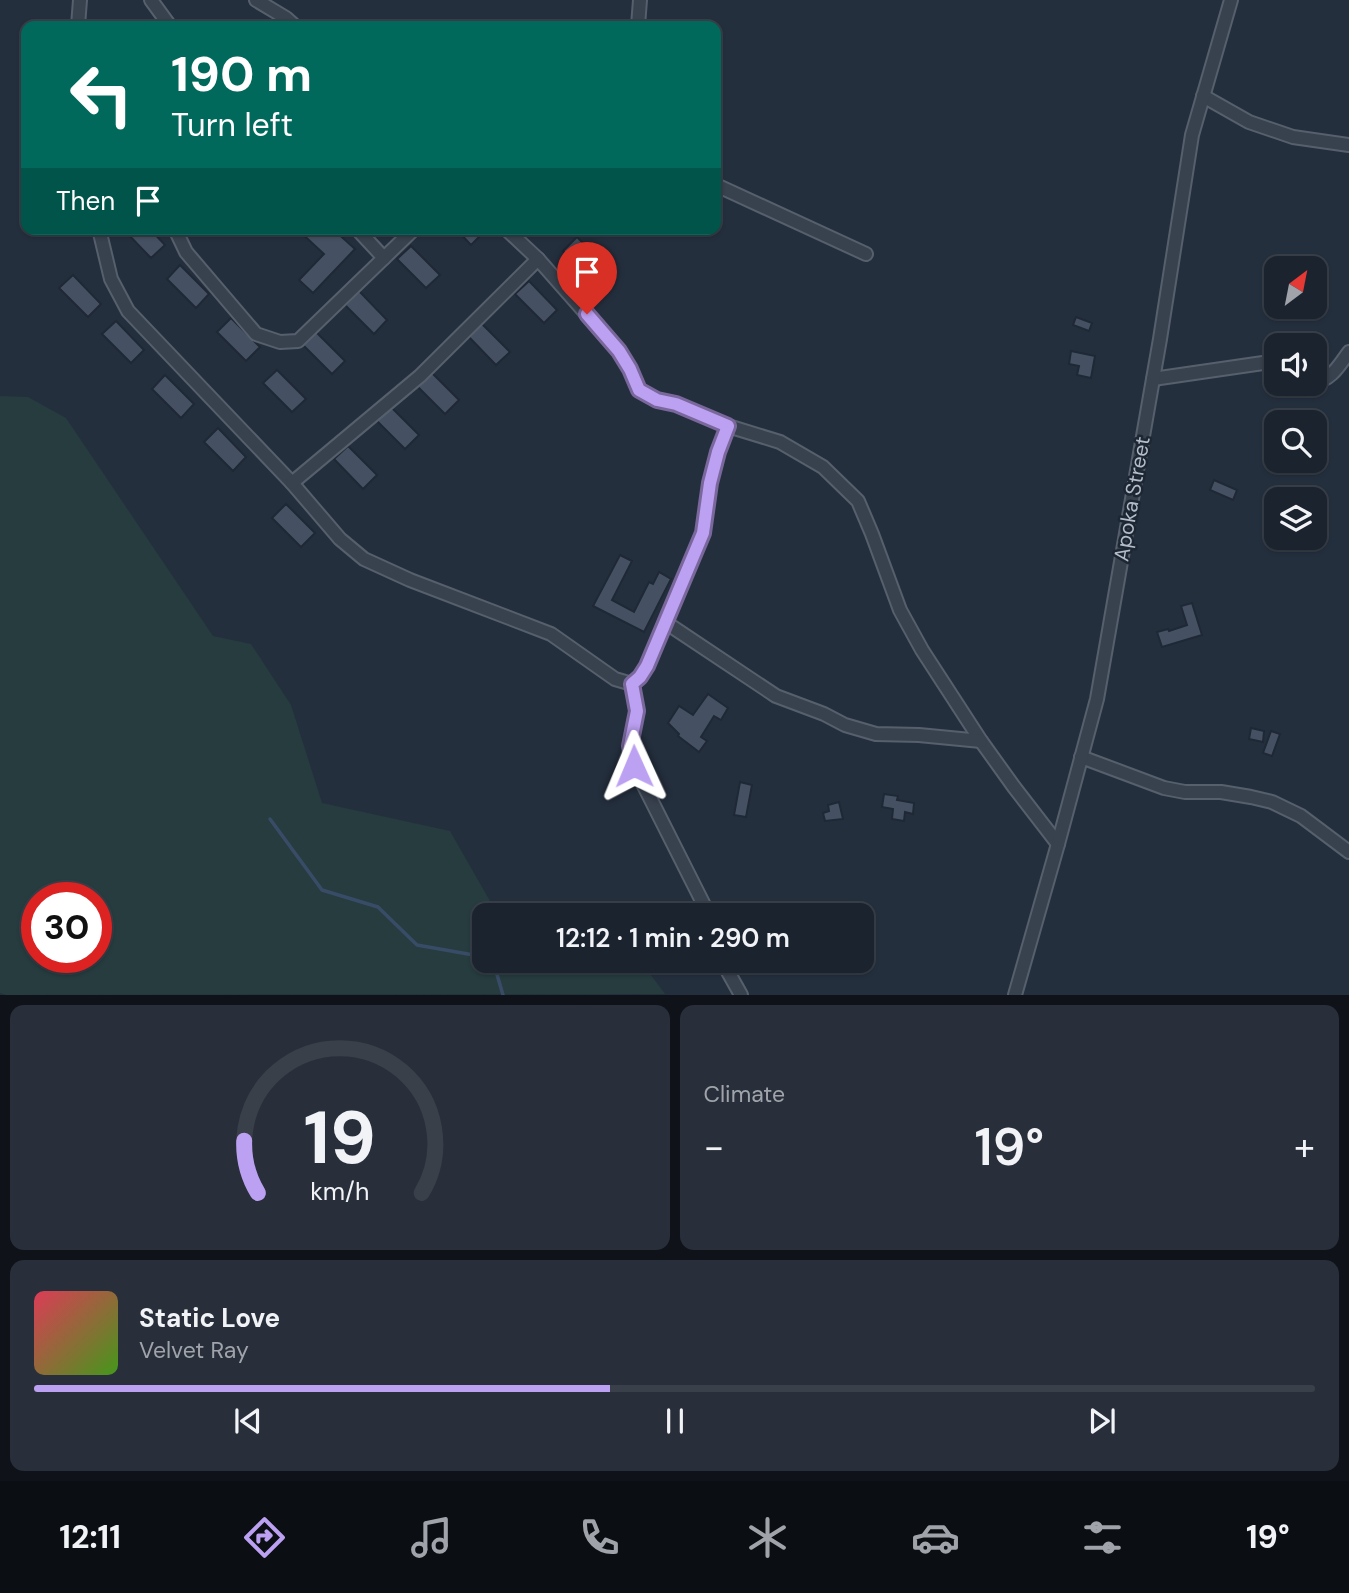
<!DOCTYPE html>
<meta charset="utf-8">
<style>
:root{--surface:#1b232e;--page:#282f3a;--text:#f1f3f6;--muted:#a0a4aa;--line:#39404a;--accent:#bca0f2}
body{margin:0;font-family:"DM Sans",sans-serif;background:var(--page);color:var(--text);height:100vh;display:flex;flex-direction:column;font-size:26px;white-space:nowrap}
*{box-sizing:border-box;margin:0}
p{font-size:23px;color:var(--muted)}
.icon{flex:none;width:38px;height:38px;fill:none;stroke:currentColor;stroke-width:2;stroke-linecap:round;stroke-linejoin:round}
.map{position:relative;height:995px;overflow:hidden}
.drawer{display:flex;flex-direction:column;gap:10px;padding:10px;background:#0f1319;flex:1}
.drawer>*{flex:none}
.guide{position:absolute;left:21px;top:21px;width:700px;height:214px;border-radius:14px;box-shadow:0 2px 5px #0004,0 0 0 2px var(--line);background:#00695c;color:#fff;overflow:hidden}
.needle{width:46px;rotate:32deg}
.tools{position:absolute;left:1264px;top:256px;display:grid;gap:14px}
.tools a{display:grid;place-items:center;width:63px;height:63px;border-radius:14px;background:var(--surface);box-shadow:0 2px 5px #0004,0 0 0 2px var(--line);font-size:35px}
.speed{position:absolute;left:21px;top:882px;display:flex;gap:14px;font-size:35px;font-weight:700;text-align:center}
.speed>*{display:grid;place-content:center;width:91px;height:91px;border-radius:50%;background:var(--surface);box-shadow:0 2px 5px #0004,0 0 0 2px var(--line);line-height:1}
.speed .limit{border:10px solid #d22;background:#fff;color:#111}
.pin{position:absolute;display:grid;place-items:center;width:60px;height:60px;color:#fff;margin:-72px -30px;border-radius:50% 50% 50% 0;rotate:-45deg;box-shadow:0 0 7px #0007}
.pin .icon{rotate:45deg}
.me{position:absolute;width:77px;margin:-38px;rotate:359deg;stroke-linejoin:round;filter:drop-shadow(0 0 5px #0008)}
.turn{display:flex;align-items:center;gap:24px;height:147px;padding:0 35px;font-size:32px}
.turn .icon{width:91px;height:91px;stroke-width:2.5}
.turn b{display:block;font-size:49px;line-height:60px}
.then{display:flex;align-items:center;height:66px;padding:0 35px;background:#0003;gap:14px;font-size:26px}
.big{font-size:52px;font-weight:600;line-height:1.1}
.drawer .widget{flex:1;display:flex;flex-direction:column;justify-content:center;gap:10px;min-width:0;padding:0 24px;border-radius:14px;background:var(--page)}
.drawer .dial{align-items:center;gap:0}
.dial svg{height:182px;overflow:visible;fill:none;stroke:var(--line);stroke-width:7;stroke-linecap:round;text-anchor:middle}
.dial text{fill:var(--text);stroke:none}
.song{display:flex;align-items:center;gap:21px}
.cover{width:84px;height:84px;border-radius:10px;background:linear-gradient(135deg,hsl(350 70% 55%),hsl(100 70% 35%))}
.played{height:7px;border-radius:4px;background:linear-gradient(90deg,var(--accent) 45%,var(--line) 45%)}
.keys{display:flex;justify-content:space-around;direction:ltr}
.heat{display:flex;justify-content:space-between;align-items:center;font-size:38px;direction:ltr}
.drawer .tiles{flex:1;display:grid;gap:10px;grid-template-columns:1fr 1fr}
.widget:last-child{grid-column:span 2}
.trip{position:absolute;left:472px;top:903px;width:402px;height:70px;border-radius:14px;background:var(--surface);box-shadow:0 2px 5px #0004,0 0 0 2px var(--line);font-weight:600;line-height:70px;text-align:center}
.menu{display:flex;height:112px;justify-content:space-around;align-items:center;background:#0b0e12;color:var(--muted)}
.menu .icon{width:49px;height:49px}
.menu .current{color:var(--accent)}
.menu b{font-size:32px;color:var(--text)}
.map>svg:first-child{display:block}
.green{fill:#263c3f;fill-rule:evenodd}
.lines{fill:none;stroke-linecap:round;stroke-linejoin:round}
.stream{stroke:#394c67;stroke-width:3.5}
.building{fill:#455162;stroke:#1f2835;stroke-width:2}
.minor-casing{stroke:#565f6c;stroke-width:16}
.minor{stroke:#38414e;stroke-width:12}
.route-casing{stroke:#7a689d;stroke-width:18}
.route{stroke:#bca0f2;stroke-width:12}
.labels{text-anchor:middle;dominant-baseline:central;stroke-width:5;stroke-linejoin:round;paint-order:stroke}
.street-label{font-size:21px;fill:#b4bcc9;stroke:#1d2633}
</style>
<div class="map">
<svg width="1349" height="995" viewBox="0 0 1349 995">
<rect width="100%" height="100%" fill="#242f3e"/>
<path class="green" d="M 0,396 L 28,397 L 66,418 L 213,636 L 251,644 L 291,705 L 322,803 L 450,831 L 498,915 L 485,915 L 485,961 L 634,961 L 642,963 L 665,994 L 6,995 L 0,993 ZM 37,898 L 96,898 L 96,957 L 37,957 Z"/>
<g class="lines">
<g class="stream">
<polyline points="270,819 322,890 378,907 417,945 485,957"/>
<polyline points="493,961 503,995"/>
</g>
</g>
<g class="building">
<polygon points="123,229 150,229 165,245 151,258"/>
<polygon points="297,229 333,229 355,249 313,293 299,280 324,254"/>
<polygon points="456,229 482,229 485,231 471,245"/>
<polygon points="577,237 606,266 592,280 563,251"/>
<polygon points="411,246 440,275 426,288 397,259"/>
<polygon points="180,265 209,294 196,308 167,279"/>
<polygon points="73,275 101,304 88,317 59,288"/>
<polygon points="529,281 557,310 544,323 515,294"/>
<polygon points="359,291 387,320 374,334 345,305"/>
<polygon points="1076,317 1092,323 1089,331 1073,325"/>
<polygon points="231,318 260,347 246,361 217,332"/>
<polygon points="116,321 144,350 131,363 102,334"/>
<polygon points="481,323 510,352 496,365 468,336"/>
<polygon points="316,332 345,361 332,374 303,345"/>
<polygon points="1071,351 1095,356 1091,378 1077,375 1079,366 1069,364"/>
<polygon points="277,370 306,399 292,412 263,383"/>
<polygon points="430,371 459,400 445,414 416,385"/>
<polygon points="165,375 194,404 181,418 152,389"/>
<polygon points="390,406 419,435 405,449 376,420"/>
<polygon points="218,428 246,457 233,471 204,442"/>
<polygon points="348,446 377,475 363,489 334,459"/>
<polygon points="1214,480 1237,490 1233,500 1210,490"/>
<polygon points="286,504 315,533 301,547 272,518"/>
<polygon points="620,555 632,561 612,600 634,612 649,582 653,584 659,572 671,579 644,632 593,606"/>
<polygon points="1192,603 1202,635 1162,647 1157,632 1168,629 1169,631 1187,625 1181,606"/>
<polygon points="708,694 728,708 721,720 714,716 701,737 707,741 699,752 678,736 679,734 668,723 679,706 693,715"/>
<polygon points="1251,728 1264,731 1263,742 1249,739"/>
<polygon points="1271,731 1280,734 1272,756 1263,753"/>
<polygon points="740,782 752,785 746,817 734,815"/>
<polygon points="884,794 898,796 897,800 914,803 913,814 905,812 904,821 892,819 893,809 882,807"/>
<polygon points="839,802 843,819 825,821 823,813 829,811 828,805"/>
</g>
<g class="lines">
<g class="minor-casing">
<g id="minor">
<polyline points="151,0 170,26"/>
<polyline points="256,0 286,18 295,26"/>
<polyline points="78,26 80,0"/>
<polyline points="638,26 640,0"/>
<polyline points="1203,96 1249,122 1293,137 1349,145"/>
<polyline points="716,185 866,254"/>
<polyline points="99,229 111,279 128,311 292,483 340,539 364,559 410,580 551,634 615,679 632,684"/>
<polyline points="175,229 186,252 256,334 280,342 298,341 414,229"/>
<polyline points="357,229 384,258"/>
<polyline points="506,229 538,259 619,351 630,369 639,390 658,400 676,404 728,426 780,442 823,467 858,501 872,534 900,610 922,650 981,741 1014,787 1058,844"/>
<polyline points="1153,379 1263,363 1276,363"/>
<path d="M 1314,382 C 1331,381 1340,364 1349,352"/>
<polyline points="1301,383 1302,383"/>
<polyline points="292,483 420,376 538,259"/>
<polyline points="665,622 776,696 824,714 845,725 876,734 919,735 981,741"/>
<polyline points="632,684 640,677 647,666 703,533 710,483 718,452 728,426"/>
<polyline points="632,684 637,711 630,746 634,766 705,907 707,915"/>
<polyline points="1081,757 1164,788 1185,792 1221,792 1251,797 1272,802 1301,816 1349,852"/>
<polyline points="722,961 741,995"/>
<polyline points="1015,995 1058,844 1097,699 1160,339 1192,135 1231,0"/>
</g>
</g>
<use href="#minor" class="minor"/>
</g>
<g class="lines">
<g class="route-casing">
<polyline id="route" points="587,314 619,351 630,369 639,390 657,400 676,404 728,426 718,452 710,483 703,533 647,666 640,677 632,684 637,711 630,746 634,766"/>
</g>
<use href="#route" class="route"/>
</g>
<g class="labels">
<g class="street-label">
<text transform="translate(1132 499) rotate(-80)">Apoka Street</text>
</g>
</g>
</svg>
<div class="tools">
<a><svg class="needle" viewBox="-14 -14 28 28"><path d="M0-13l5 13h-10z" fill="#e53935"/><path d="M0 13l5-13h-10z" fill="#a0a4aa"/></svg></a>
<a><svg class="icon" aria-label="sound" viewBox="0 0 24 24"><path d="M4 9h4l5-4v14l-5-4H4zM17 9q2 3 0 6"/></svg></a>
<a><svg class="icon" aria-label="search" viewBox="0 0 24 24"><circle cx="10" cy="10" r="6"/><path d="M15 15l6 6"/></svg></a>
<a><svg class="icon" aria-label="layers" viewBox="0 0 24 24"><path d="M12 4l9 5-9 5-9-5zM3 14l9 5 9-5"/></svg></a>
</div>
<div class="speed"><div class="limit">30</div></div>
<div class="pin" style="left:587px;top:314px;background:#d93025"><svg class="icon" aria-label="arrive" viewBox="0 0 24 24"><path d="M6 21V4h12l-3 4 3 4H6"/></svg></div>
<svg class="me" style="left:634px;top:766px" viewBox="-20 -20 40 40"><path d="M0-17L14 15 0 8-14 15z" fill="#bca0f2" stroke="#fff" stroke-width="4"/></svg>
<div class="trip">12:12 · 1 min · 290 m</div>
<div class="guide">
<div class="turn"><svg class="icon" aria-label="left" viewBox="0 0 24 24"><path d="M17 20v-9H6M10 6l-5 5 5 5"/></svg><div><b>190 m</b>Turn left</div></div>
<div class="then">Then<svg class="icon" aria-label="arrive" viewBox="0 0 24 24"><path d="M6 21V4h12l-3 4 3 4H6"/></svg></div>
</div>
</div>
<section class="drawer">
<div class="tiles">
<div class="widget dial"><svg viewBox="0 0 100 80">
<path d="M14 69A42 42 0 1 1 86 69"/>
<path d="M14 69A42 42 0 0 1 8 46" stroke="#bca0f2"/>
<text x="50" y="56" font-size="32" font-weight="700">19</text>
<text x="50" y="72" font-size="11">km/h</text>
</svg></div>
<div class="widget"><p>Climate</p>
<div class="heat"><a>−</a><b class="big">19°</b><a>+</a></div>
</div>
<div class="widget">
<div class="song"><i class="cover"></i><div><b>Static Love</b><p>Velvet Ray</p></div></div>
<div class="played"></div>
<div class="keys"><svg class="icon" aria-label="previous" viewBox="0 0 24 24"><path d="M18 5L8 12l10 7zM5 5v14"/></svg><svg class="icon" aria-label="pause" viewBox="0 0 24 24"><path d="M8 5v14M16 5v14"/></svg><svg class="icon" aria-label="next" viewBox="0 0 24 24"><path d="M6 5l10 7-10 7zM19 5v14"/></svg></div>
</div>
</div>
</section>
<nav class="menu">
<b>12:11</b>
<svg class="icon current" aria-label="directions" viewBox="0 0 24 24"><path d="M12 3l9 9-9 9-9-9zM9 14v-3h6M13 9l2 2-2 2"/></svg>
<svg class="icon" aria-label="music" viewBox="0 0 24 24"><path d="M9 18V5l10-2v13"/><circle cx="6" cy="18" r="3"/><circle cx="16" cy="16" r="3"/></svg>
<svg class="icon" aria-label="phone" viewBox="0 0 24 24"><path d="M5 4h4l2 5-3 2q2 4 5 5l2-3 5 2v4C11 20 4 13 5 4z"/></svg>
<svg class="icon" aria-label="climate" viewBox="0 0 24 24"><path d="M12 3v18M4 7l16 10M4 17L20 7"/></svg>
<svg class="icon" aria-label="car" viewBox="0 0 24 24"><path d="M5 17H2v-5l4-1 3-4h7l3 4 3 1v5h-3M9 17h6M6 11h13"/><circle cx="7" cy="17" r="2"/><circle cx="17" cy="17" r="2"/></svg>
<svg class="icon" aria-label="filters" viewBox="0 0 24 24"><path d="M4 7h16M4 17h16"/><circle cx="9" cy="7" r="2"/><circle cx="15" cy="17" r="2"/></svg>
<b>19°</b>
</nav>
